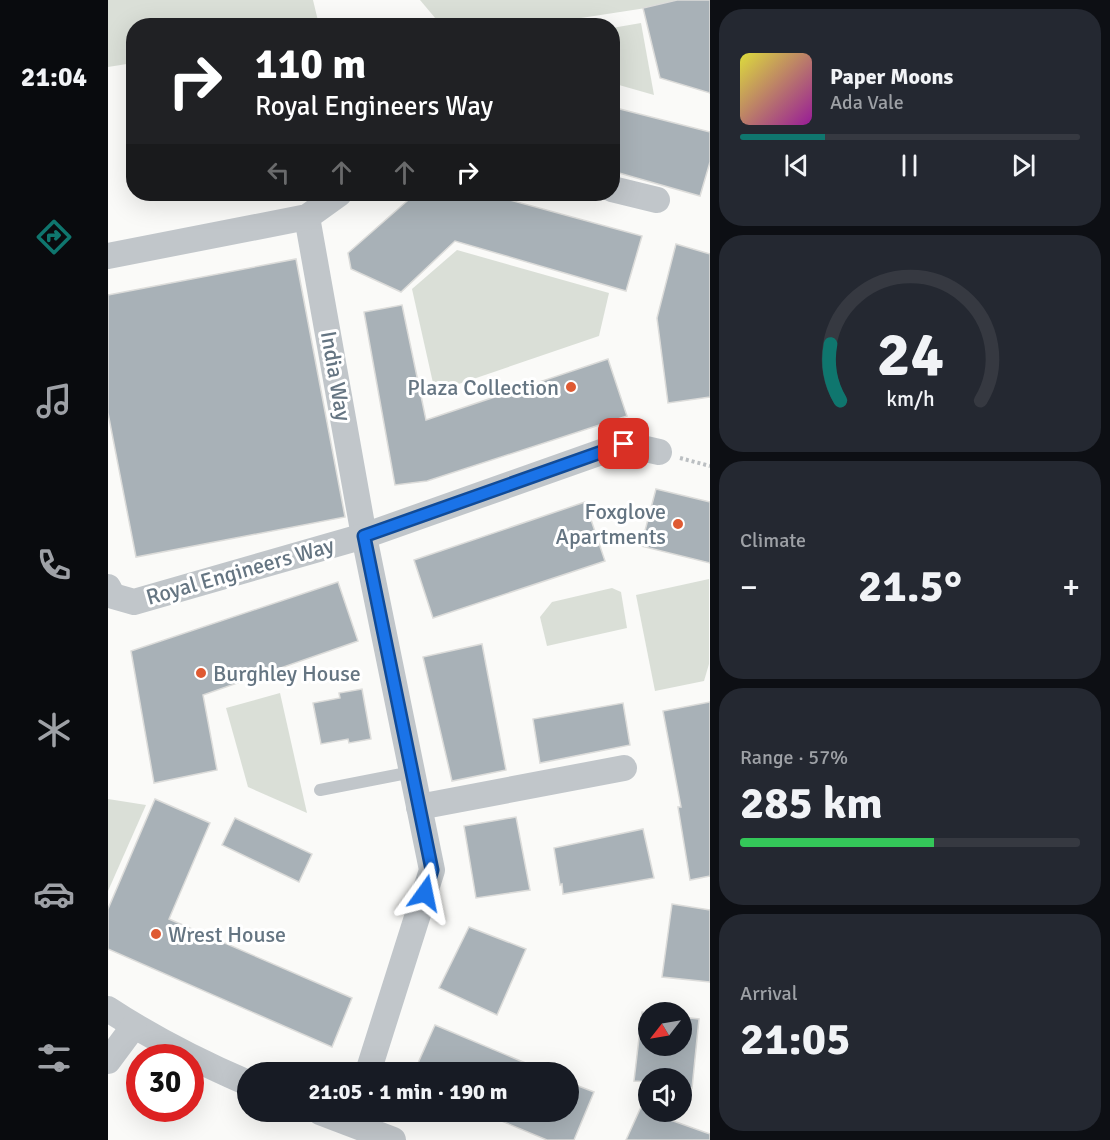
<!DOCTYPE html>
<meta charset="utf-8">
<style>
:root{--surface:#171b24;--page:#242831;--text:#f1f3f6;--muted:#9ea1a6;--line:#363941;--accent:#0f766e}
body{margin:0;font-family:Signika,sans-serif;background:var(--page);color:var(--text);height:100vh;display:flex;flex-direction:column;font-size:22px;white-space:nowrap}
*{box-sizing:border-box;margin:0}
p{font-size:20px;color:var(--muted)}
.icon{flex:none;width:33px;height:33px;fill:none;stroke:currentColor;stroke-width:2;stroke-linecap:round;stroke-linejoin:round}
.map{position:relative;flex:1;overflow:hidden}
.panel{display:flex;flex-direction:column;gap:9px;padding:9px;background:#0d0f14;width:400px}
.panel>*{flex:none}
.hud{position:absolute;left:18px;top:18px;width:494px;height:183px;border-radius:24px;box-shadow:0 6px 24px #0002;background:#202124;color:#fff;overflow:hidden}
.needle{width:39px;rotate:239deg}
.controls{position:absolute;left:530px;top:1002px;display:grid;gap:12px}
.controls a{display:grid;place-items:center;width:54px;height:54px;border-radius:50%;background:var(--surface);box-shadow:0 6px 24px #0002;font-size:30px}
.speed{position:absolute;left:18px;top:1044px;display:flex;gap:12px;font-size:30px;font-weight:700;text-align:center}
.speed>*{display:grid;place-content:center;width:78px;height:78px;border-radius:50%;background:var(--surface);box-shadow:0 6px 24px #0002;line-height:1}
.speed .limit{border:9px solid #d22;background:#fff;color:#111}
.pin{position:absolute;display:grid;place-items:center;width:51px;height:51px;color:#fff;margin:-26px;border-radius:12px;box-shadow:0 3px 9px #0006}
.me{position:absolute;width:66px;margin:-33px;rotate:12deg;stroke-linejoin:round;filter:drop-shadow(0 0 4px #0008)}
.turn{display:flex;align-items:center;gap:21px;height:126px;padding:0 30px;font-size:27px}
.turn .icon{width:78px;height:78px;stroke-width:2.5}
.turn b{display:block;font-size:42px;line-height:51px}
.lanes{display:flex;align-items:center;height:57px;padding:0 30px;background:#0003;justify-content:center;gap:30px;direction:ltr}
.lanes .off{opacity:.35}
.big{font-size:45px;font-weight:700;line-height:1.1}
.panel .widget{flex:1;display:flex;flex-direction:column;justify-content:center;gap:9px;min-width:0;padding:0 21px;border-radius:24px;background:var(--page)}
.panel .dial{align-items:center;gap:0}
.dial svg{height:156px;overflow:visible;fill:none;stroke:var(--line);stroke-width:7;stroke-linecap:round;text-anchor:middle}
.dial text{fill:var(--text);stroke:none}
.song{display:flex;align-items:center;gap:18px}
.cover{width:72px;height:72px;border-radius:9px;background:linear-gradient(135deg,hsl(60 70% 55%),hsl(300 70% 35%))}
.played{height:6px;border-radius:3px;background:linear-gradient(90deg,var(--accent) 25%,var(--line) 25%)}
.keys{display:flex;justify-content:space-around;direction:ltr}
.heat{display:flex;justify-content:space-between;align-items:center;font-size:33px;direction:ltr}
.charge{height:9px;border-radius:4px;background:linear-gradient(90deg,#34c759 57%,var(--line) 0)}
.trip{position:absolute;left:129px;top:1062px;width:342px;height:60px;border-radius:30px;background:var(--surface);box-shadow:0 6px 24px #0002;font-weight:700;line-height:60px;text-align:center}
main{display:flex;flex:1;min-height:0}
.dock{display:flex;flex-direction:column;width:108px;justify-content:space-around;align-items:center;background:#090b0e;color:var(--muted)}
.dock .icon{width:42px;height:42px}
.dock .current{color:var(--accent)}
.dock b{font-size:27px;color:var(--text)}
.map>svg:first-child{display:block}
.green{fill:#dadfd7}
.building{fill:#a8b1b7;stroke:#dcdcda;stroke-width:1.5}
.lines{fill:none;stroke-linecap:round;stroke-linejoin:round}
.path{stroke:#bbbfc2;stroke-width:4;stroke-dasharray:3 3;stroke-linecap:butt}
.service{stroke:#c1c6ca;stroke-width:12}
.minor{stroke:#c1c6ca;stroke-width:26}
.route-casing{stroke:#114b97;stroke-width:15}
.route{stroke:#1a73e8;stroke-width:10}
.poi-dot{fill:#df5a32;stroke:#fff;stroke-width:2}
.labels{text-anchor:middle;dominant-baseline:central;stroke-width:6;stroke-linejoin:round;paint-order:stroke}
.street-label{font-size:22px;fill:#657582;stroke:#fff}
.poi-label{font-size:22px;fill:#657582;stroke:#fff;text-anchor:end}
</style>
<main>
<nav class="dock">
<b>21:04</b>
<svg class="icon current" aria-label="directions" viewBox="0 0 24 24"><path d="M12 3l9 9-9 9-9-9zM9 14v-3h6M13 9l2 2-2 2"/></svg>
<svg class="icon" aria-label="music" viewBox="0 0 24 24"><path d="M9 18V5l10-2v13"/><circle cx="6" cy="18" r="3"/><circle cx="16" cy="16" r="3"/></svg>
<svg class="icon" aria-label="phone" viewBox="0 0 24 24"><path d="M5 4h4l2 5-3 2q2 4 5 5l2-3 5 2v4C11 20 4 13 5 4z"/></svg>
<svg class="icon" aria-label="climate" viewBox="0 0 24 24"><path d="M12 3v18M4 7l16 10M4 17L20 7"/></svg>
<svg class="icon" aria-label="car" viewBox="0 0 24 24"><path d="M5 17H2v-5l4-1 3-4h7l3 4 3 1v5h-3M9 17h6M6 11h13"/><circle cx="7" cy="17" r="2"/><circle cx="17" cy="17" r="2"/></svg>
<svg class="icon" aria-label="filters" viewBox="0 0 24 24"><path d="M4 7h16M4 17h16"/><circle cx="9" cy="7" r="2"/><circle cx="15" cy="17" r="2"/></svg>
</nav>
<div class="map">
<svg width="602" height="1140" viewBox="0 0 602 1140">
<rect width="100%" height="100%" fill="#fafaf8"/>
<g class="green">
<polygon points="0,0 205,0 211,25 26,26 25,63 0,67"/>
<polygon points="312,0 590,0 421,26 333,25"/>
<polygon points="533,23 546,95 504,83 504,28"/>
<polygon points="349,250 501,293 491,336 327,392 304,289"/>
<polygon points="601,579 601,664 596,681 547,691 528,595"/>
<polygon points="504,588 513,592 519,628 439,646 432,617 444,602"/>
<polygon points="172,693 199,813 140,787 118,708"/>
<polygon points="0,799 38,805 0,891"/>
</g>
<g class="building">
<polygon points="569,0 602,0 602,93 552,78 535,8"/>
<polygon points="504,107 602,132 602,162 592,196 504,171"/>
<polygon points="307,194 380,194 534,236 518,291 347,241 293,292 243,269 240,253"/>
<polygon points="568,244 602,254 602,397 560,403 549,318"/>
<polygon points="188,259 237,517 28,557 0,413 0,295"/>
<polygon points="294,305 318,420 500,359 519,416 319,481 287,485 256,312"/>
<polygon points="548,489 602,502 602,563 533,546"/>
<polygon points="477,502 497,561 325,618 306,560"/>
<polygon points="230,582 250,641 95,695 109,770 46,783 23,651"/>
<polygon points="374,644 398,770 344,781 315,657"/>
<polygon points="254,689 263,739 241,743 240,739 213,744 205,703 232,698 231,693"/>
<polygon points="602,702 602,876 582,880 570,807 573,807 555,711"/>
<polygon points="515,703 522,745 432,763 425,719"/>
<polygon points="47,799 102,823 61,919 244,998 224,1047 0,949 0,909"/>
<polygon points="408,817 422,890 368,898 356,826"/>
<polygon points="127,818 204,854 191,882 114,845"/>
<polygon points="535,829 546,878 455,894 454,884 452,885 446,848"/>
<polygon points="564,904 602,910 602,982 554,977"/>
<polygon points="361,927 418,949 389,1015 331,988"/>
<polygon points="534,1012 540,1013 540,1046 573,1046 573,1017 591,1019 584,1088 573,1086 573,1078 540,1078 540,1082 526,1081"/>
<polygon points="327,1025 439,1072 306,1072"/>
<polygon points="460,1082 486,1092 466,1140 439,1140 372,1112 460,1112"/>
<polygon points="533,1107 540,1112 602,1134 602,1140 518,1140"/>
</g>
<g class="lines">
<polyline class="path" points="572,458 602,466"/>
<polyline class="service" points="212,790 304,772"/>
<g class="minor">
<polyline points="504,189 549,200"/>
<polyline points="199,217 256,536 324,870 260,1072"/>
<polyline points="0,256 199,217 231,194"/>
<polyline points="0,587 5,596 26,602 256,536 516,444 551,452"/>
<polyline points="311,807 516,768"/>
<path d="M 0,1009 C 44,1038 91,1062 140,1083"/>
<polyline points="0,1061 26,1026"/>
<polyline points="212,1112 285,1140"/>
</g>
</g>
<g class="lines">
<g class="route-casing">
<polyline id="route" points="317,893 324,870 256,536 516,444"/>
</g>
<use href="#route" class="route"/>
</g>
<g class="poi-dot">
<circle cx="463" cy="387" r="6"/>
<circle cx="570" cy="524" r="6"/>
<circle cx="93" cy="673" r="6"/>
<circle cx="48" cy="934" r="6"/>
</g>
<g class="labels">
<g class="street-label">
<text transform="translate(228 376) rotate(80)">India Way</text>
<text transform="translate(132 571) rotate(-16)">Royal Engineers Way</text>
</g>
<g class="poi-label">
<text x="451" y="387">Plaza Collection</text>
<text x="558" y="511">Foxglove<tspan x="558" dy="25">Apartments</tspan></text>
<text x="105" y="673" text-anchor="start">Burghley House</text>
<text x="60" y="934" text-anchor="start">Wrest House</text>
</g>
</g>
</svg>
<div class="controls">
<a><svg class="needle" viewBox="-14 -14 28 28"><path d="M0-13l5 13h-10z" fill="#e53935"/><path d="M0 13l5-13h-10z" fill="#9ea1a6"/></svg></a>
<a><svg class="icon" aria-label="sound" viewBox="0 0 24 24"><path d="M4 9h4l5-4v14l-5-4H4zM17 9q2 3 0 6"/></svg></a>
</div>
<div class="speed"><div class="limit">30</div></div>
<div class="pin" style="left:516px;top:444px;background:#d93025"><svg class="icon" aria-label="arrive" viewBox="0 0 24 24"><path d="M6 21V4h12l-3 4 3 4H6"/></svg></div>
<svg class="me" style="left:317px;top:893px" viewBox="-20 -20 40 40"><path d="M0-17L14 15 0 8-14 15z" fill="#1a73e8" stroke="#fff" stroke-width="4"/></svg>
<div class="trip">21:05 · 1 min · 190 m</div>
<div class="hud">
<div class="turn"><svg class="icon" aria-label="right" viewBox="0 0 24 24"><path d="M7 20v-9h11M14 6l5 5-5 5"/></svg><div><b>110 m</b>Royal Engineers Way</div></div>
<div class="lanes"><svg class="icon off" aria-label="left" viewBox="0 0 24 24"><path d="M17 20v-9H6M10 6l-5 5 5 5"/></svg><svg class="icon off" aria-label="ahead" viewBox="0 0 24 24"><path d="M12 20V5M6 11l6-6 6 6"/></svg><svg class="icon off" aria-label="ahead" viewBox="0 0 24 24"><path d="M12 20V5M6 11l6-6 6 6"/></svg><svg class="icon" aria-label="right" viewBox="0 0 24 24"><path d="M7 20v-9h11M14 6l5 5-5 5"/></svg></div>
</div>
</div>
<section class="panel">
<div class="widget">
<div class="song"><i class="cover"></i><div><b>Paper Moons</b><p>Ada Vale</p></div></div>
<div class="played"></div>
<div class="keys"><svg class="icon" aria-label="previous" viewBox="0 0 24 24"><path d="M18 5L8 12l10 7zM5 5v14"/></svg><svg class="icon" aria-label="pause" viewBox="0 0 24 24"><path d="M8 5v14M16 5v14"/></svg><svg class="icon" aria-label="next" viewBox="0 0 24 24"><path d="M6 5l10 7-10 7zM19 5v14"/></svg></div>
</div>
<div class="widget dial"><svg viewBox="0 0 100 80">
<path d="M14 69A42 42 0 1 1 86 69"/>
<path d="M14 69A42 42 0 0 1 9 40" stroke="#0f766e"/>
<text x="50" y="56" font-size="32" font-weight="700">24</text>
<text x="50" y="72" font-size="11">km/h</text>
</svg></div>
<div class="widget"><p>Climate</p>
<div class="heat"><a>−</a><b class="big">21.5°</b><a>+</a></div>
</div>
<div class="widget"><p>Range · 57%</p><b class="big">285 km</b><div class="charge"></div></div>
<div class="widget"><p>Arrival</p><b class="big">21:05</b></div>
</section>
</main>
